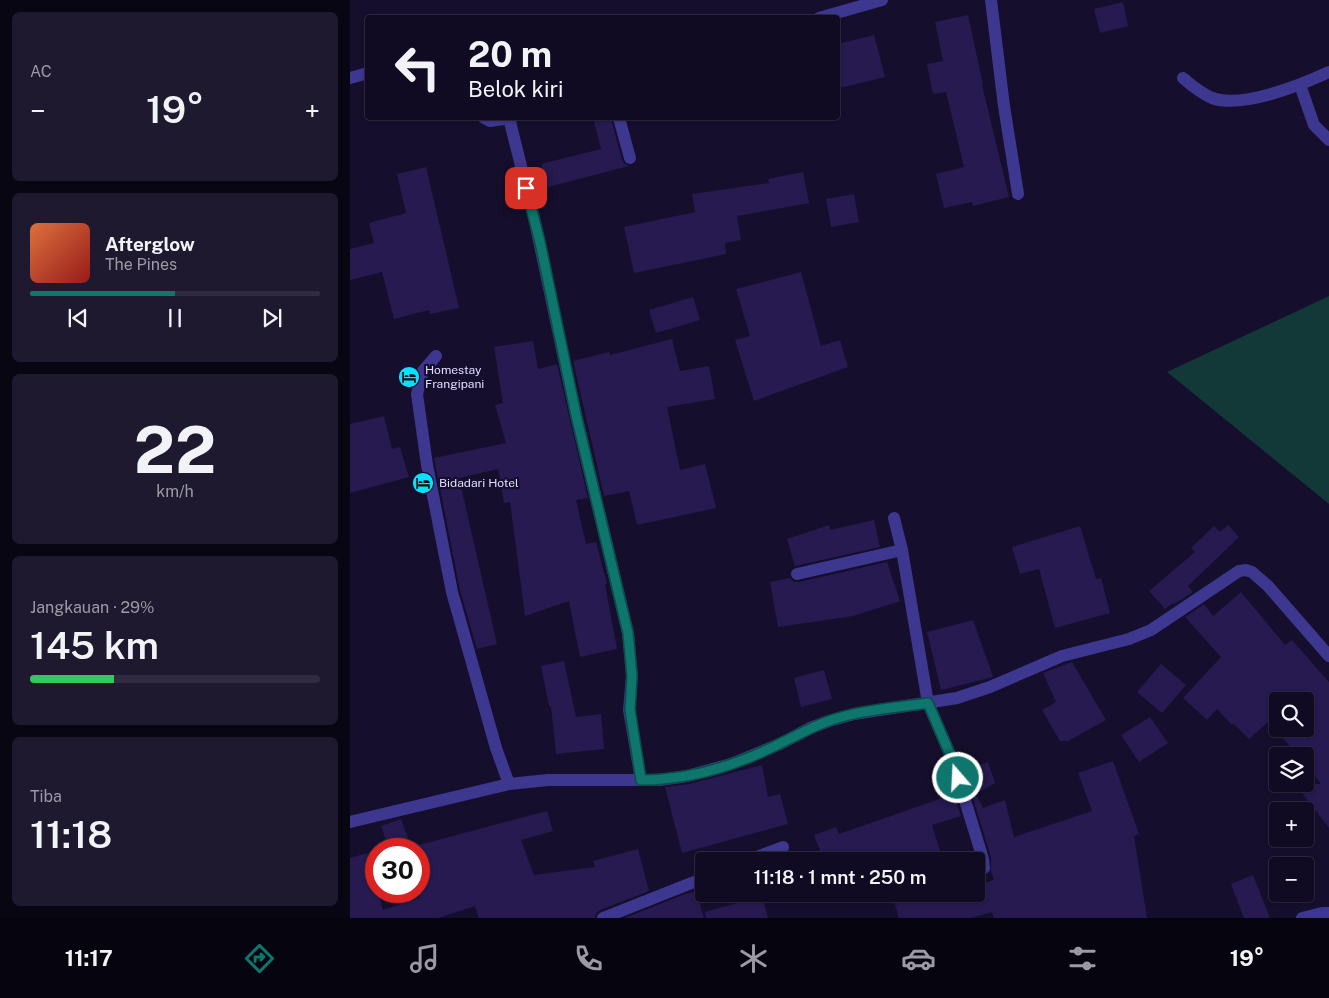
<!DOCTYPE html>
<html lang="id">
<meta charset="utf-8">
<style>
:root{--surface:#100b22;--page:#1e192f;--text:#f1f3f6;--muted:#9c9ba5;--line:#302b40;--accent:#0f766e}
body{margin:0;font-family:"Public Sans",sans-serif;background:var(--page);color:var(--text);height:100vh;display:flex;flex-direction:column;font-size:19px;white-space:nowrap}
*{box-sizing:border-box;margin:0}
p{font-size:16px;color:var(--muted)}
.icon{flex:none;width:28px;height:28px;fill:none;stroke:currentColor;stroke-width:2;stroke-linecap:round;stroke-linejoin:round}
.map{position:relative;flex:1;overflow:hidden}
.side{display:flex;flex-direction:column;gap:12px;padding:12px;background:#090613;width:350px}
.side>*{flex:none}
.top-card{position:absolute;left:15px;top:15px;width:475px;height:105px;border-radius:5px;box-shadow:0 1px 4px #0004,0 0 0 1px var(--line);background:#100b22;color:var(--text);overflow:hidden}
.fabs{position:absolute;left:919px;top:692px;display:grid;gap:10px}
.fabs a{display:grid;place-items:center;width:45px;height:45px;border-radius:5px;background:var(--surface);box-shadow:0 1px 4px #0004,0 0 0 1px var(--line);font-size:25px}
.speed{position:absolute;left:15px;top:838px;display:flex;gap:10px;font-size:25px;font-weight:700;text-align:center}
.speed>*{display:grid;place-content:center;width:65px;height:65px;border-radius:50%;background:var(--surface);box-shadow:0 1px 4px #0004,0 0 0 1px var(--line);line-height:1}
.speed .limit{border:8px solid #d22;background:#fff;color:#111}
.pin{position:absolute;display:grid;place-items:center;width:42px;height:42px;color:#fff;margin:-21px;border-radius:10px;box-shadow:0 2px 8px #0006}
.me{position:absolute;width:55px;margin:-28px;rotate:341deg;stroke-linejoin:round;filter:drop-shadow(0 0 4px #0008)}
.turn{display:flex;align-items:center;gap:18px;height:105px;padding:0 20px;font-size:22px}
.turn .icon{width:65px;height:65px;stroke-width:2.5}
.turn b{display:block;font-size:35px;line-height:42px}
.big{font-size:38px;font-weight:600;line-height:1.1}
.side .tile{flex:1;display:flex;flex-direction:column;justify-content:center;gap:8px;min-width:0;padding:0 18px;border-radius:8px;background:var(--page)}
.side .dial{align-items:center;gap:0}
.dial b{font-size:65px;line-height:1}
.song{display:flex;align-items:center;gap:15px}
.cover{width:60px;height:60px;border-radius:8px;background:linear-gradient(135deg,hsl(20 70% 55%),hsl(0 70% 35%))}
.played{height:5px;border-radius:2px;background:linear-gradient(90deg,var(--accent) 50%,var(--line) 50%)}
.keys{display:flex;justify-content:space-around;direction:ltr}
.heat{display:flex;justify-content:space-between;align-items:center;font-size:28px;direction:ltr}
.charge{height:8px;border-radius:4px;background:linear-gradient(90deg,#34c759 29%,var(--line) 0)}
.trip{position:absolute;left:345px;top:852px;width:290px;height:50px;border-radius:5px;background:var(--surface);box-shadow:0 1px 4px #0004,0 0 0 1px var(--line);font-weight:600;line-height:50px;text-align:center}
.menu{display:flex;height:80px;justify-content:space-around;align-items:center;background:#06040e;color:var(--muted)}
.menu .icon{width:35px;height:35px}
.menu .selected{color:var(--accent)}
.menu b{font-size:22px;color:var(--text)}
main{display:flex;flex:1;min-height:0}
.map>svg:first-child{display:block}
.green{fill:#123837}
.building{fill:#261a50;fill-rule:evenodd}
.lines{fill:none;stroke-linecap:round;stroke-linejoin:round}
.lane{stroke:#3d378f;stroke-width:12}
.street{stroke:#3d378f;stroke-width:12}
.route-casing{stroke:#0a4d48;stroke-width:12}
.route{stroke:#0f766e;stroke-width:9}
.labels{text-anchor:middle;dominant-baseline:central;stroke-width:4.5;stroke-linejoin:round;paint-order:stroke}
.poi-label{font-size:12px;fill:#e0dbff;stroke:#150f2d;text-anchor:start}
</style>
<main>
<section class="side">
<div class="tile"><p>AC</p>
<div class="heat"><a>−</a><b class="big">19°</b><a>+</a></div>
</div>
<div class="tile">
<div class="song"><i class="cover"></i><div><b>Afterglow</b><p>The Pines</p></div></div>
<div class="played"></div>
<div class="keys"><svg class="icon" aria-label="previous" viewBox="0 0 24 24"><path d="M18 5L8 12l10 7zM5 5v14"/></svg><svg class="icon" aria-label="pause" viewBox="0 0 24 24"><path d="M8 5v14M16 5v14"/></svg><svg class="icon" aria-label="next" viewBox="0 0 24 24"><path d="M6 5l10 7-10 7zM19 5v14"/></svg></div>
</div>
<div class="tile dial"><b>22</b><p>km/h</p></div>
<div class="tile"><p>Jangkauan · 29%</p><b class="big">145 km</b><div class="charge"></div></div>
<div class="tile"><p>Tiba</p><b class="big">11:18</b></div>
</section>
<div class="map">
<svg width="979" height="918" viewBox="0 0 979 918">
<rect width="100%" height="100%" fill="#150f2d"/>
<polygon class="green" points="979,296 979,504 817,372"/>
<g class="building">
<polygon points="773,2 778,26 750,33 744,9"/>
<polygon points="618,15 633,84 632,85 659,197 623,206 622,202 594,208 586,174 614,167 596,92 583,94 577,64 593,61 585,22"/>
<polygon points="524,35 535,77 490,88 488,77 488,44"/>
<polygon points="243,118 261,118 272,160 275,164 279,166 198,187 191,164 251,149"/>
<polygon points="76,167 109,308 80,314 79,310 44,319 32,272 0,280 0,249 24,243 19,223 56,213 47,174"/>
<polygon points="453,172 459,203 387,216 391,240 375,243 376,254 284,273 274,227 345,212 342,194 419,183 418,179"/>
<polygon points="504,194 509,222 481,227 476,199"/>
<polygon points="451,272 471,346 490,340 498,367 404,401 385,340 400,336 386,289"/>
<polygon points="343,297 350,320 306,333 299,310"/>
<polygon points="322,339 330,371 359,366 365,399 317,407 330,470 355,464 366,508 287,525 279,491 254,496 223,361 259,352 260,355"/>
<polygon points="183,341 188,369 207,364 238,498 226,500 236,544 246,542 257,584 255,584 267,649 230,657 219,601 175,616 160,502 154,503 148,469 109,478 147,644 127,649 110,590 84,458 156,443 145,405 153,403 144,347"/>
<polygon points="34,416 42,449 50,447 59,477 0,493 0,424"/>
<polygon points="524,520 530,547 445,566 437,539 479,525 480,530"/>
<polygon points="878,525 889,537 838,586 843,592 824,604 823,603 815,609 799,591 845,552 841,548 864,526 870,532"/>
<polygon points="730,526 746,579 751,578 760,613 705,628 689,569 670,574 662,547"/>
<polygon points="537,562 550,601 503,616 428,627 420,582 440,578 444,582 449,582"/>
<path d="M 891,592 L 935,645 L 942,640 L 979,682 L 979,828 L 945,784 L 971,784 L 955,764 L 955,756 L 948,756 L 919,721 L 899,739 L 883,723 L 882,725 L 867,709 L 857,720 L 833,698 L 871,657 L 835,617 L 854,604 L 863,616 ZM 928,701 L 955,701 L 955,729 L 928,729 Z"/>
<polygon points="623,620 643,677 591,690 577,632"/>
<polygon points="214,661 226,717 251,714 254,749 206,754 201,706 199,706 191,666"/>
<polygon points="722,662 756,720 718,741 710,741 692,710 706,702 693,673"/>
<polygon points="811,664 836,685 812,713 787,692"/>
<polygon points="474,670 482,699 451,707 444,678"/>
<polygon points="800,717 818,743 789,762 771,735"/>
<polygon points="763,761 789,834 784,836 797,918 644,918 642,912 621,918 549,918 542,894 626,894 626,885 644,880 641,871 641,857 614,770 638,762 645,783 626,794 633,808 655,800 664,837 742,811 728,773"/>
<polygon points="412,765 418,797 430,794 438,824 332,853 315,787 339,784"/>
<polygon points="604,794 611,816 582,825 593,861 474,861 464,835 486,827 489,834"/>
<polygon points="197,811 203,831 171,840 184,875 245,867 243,861 288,849 299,891 250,910 246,913 245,918 129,918 125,906 88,918 0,918 0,858 17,853 33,910 69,898 69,845"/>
<polygon points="51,819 62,849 39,849 31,826"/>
<polygon points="903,875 920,918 894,918 881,884"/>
<polygon points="346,891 354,918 275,918 330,896"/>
<polygon points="412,896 418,918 356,918 355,912"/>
</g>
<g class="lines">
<g class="lane">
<polyline points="269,118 280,158"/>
<polyline points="86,356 73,371 67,394 77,465 102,592 146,748 159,784"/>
</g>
<g class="street">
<polyline points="641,0 654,106 668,194"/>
<polyline points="469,18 532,0"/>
<polyline points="0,78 18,73"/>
<path d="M 833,78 C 842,86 851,93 862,98 C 892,109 951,85 979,72"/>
<polyline points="950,85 964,125 979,140"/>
<polyline points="134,118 140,121 162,118"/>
<polyline points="159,118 185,222 226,415 278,633 282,676 279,710 291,780"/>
<polyline points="544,518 552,550 578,703 603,761 633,859 634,868 626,873"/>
<polyline points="447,574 552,550"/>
<polyline points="0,822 159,784 198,780 310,780 337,776 381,764 430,744 460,728 479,721 504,714 607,698 640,687 712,656 779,639 801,630 889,571 896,570 902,572 918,586 979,656"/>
<polyline points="396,861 433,847"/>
<polyline points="253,918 354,878"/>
<polyline points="952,918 972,913 979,913"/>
</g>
</g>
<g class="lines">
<g class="route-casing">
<path id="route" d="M 176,188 L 190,242 L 226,415 L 278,633 L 282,676 L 280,710 L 291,780 C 339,780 388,765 431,743 C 446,736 460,728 476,722 C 508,710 544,708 578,703 L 603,761 L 608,778"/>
</g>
<use href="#route" class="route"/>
</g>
<defs>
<g id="hotel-disc" transform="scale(1.125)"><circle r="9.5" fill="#07e0ff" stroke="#150f2d"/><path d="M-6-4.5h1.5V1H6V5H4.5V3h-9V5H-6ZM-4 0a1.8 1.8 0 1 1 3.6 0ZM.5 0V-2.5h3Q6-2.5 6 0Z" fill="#111"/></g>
</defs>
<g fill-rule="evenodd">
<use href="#hotel-disc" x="59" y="377"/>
<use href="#hotel-disc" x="73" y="483"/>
</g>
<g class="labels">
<g class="poi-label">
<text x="75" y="370">Homestay<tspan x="75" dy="14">Frangipani</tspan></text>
<text x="89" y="483">Bidadari Hotel</text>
</g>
</g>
</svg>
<div class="fabs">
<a><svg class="icon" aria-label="search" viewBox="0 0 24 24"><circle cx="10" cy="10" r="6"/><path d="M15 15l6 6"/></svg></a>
<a><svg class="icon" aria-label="layers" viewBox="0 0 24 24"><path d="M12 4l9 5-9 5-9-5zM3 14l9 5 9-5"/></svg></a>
<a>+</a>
<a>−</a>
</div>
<div class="speed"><div class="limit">30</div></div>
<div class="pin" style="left:176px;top:188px;background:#d93025"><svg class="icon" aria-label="arrive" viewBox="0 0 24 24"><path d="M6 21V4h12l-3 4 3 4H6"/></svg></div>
<svg class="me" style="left:608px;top:778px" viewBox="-20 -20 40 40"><circle r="17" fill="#0f766e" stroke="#fff" stroke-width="3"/><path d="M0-11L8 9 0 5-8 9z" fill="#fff"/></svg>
<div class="trip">11:18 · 1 mnt · 250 m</div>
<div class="top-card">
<div class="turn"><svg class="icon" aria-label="left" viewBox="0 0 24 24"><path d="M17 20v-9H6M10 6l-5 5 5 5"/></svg><div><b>20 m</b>Belok kiri</div></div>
</div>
</div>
</main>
<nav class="menu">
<b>11:17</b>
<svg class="icon selected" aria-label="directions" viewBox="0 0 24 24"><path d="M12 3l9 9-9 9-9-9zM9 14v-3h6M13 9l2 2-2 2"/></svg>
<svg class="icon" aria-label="music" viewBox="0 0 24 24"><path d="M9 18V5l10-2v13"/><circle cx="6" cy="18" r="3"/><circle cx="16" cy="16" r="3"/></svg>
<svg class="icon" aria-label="phone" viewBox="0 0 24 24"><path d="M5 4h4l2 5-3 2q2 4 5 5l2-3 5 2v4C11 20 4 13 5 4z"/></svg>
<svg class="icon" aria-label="climate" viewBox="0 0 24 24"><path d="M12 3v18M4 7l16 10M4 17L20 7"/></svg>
<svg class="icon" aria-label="car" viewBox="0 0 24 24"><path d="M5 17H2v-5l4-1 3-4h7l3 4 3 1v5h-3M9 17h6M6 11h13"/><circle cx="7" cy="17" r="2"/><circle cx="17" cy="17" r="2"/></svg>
<svg class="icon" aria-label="filters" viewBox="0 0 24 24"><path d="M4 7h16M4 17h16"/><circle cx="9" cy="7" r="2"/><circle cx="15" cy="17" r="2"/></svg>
<b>19°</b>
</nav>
